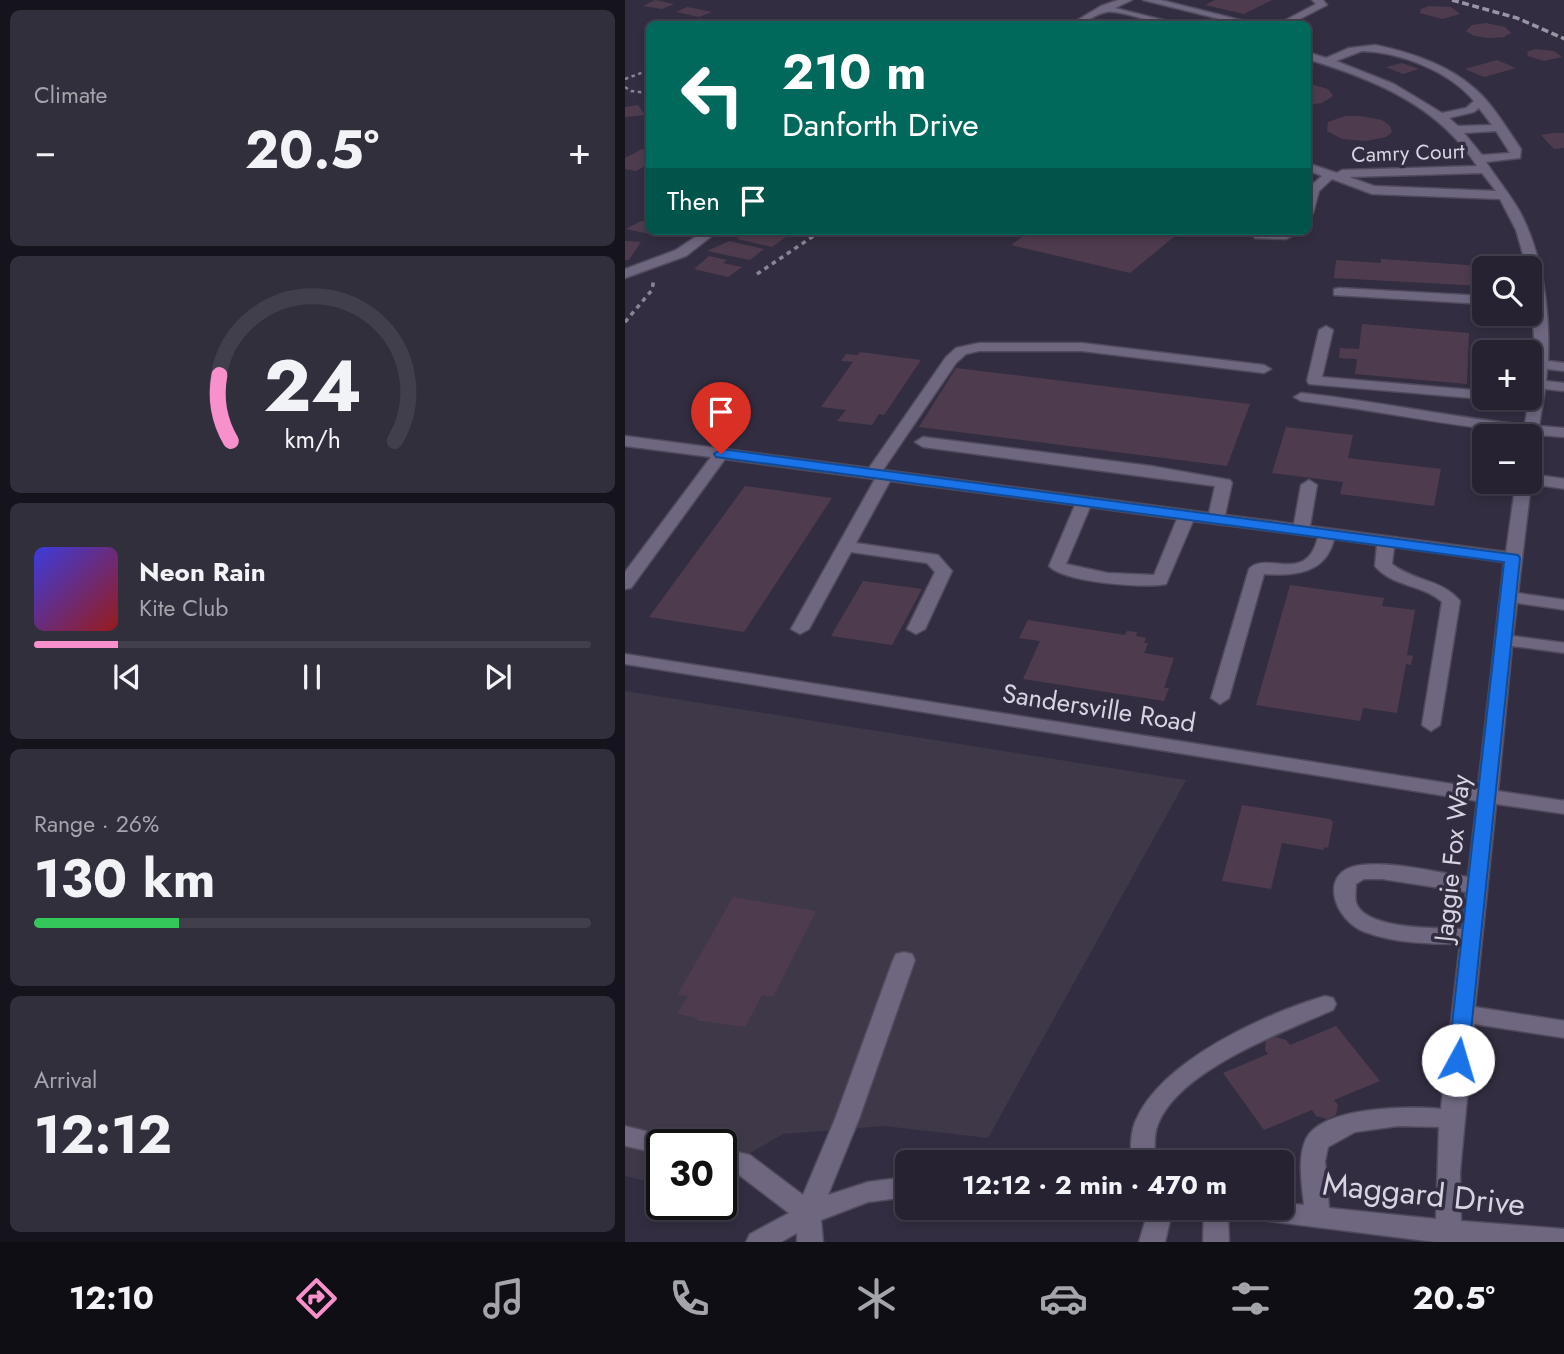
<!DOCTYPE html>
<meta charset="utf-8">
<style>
:root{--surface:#262231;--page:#322f3d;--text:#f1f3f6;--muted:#a4a4ab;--line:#423f4d;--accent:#f890cb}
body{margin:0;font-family:Jost,sans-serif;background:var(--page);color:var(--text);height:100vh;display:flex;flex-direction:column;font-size:26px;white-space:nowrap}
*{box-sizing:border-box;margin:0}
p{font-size:23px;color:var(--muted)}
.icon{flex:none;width:38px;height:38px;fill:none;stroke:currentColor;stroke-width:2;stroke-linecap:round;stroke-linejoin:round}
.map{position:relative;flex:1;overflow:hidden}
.sheet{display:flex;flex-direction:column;gap:10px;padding:10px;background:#15131b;width:625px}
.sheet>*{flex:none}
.hud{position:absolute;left:21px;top:21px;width:665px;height:214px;border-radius:10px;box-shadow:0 4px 10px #0003,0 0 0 2px var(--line);background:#00695c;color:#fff;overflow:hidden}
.buttons{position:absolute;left:847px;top:256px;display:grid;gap:14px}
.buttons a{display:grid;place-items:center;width:70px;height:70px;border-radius:10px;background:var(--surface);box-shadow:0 4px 10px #0003,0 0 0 2px var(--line);font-size:35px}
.speed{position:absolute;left:21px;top:1129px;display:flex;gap:14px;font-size:35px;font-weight:700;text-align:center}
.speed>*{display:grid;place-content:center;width:91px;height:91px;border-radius:50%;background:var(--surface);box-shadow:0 4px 10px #0003,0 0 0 2px var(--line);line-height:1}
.speed .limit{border:4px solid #111;border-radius:10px;background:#fff;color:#111}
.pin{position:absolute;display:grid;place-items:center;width:60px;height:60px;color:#fff;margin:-72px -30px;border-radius:50% 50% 50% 0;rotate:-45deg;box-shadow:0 0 7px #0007}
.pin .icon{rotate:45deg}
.me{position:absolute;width:77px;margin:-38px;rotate:6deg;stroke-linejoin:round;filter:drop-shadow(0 0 5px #0008)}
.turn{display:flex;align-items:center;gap:24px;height:147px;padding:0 21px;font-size:32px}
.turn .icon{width:91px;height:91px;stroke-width:2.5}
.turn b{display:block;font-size:49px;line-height:60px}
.then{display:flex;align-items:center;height:66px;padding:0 21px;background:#0003;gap:14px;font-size:26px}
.big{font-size:52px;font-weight:700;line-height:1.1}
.sheet .widget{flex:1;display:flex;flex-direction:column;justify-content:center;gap:10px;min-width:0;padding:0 24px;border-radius:10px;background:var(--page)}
.sheet .dial{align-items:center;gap:0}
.dial svg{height:182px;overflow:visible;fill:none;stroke:var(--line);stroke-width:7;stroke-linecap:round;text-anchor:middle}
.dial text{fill:var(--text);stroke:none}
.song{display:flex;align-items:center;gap:21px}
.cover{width:84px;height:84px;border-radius:10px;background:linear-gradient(135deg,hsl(240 70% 55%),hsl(0 70% 35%))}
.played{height:7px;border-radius:4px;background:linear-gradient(90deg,var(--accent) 15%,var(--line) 15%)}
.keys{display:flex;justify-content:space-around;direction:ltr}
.heat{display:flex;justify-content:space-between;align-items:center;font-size:38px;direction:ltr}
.charge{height:10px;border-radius:5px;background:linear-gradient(90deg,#34c759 26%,var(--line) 0)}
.trip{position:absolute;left:270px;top:1150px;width:399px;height:70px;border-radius:10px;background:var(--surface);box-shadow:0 4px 10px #0003,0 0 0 2px var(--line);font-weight:700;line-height:70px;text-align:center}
.tab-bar{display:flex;height:112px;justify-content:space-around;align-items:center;background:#0f0e14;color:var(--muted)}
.tab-bar .icon{width:49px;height:49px}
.tab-bar .active{color:var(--accent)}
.tab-bar b{font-size:32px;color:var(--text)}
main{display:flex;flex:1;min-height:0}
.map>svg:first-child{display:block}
.industrial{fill:#3f3848}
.building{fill:#4e3c4e}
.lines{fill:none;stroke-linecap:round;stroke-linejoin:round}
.minor-casing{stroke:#504a5c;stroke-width:3}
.path-far1{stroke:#8a8596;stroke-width:2.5;stroke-dasharray:3.5 3.5;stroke-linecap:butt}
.path{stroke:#8a8596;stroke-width:3.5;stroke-dasharray:4.5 4.5;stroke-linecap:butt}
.minor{fill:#6e677f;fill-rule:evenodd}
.rail{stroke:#9a95a5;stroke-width:3.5;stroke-dasharray:7 3.5;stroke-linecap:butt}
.route{fill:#1a73e8;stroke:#114b97;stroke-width:2}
.labels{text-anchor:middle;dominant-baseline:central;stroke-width:7;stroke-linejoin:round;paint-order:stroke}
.far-street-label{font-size:21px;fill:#d7d3e0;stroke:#332d41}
.street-label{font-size:26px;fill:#d7d3e0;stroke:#332d41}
.near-street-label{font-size:32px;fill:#d7d3e0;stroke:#332d41}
</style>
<main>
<section class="sheet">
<div class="widget"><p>Climate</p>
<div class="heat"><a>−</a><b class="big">20.5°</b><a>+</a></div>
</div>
<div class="widget dial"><svg viewBox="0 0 100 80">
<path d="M14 69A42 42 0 1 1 86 69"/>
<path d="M14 69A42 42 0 0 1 9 40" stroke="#f890cb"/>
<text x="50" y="56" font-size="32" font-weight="700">24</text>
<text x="50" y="72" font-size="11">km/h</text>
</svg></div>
<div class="widget">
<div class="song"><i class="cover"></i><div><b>Neon Rain</b><p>Kite Club</p></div></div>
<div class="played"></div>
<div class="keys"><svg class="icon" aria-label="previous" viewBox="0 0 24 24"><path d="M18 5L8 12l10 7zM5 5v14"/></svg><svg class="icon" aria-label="pause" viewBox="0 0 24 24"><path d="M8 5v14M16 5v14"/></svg><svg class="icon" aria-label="next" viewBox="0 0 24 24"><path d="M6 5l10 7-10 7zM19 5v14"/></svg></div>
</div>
<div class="widget"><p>Range · 26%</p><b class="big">130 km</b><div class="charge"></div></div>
<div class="widget"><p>Arrival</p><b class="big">12:12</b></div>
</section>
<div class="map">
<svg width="940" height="1242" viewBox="0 0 940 1242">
<rect width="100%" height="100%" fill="#332d41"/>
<polygon class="industrial" points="0,691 561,780 363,1138 259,1126 158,1134 96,1170 96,1144 37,1144 37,1185 0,1176"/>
<g class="building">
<polygon points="30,0 49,4 37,9 18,6"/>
<polygon points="590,0 647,0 619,14 580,5"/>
<polygon points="804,6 826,7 835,14 817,19 795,13 796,9"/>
<polygon points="62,7 68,8 87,12 74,17 51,12"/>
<polygon points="861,23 880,27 886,33 879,37 864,38 849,36 841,31 847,25"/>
<polygon points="910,49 929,51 937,57 919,61 903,56 902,52"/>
<polygon points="872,60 891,68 859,77 840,69"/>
<polygon points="777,63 794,69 778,74 761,67"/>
<polygon points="682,83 703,89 708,96 697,103 682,105"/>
<polygon points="13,105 20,115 0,117 0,107"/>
<polygon points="720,116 735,116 757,120 765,126 767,132 761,137 741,141 717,139 702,131 703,122"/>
<polygon points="928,133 940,133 940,148 929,149 916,135"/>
<polygon points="17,149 24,150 24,164 11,171 0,169 0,158"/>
<polygon points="16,221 24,222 24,231 40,231 34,236 1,229"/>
<polygon points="121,231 143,231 141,232 161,237 147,247 112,239"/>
<polygon points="405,231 556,231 505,273 386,245"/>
<polygon points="0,241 16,242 4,260 0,260"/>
<polygon points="104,241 139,249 125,260 82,251"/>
<polygon points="84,256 102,260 98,263 117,267 103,277 69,269"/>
<polygon points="756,259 856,266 857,286 709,278 711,260 756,263"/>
<polygon points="737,324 844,333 842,384 730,374 732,359 714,358 715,348 734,349"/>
<polygon points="235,352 296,360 259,415 254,414 247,425 212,421 221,410 196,407 228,362 216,361 221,354 233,355"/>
<polygon points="331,368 625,404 602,466 294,427"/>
<polygon points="661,427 728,435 723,458 816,469 809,506 715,494 718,482 647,473"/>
<polygon points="120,486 207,498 119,632 24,617"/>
<polygon points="238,581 297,589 267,645 206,636"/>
<polygon points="665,585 759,598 757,606 790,610 782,655 788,656 786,665 781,664 772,713 738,708 735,721 631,705"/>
<polygon points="403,620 500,635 502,631 512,632 511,636 521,638 519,643 523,643 519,653 549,658 539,688 544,688 539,701 398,679 415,641 394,638"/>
<polygon points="617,805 705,819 708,822 703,848 699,847 699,850 657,843 646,889 597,881"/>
<polygon points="108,897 191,911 148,997 137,995 120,1027 71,1020 73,1018 52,1014 63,996 53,994"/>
<polygon points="711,1026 755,1081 709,1100 713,1105 711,1115 702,1119 691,1116 687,1110 639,1130 598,1073 643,1054 640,1050 641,1041 651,1037 661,1040 665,1045"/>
</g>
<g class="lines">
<g class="minor-casing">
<g id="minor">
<path d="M 493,0 L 507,0 L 490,8 L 554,24 C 531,26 498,10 482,12 C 468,14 461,25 446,24 L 476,6 Z"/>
<polygon points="518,0 536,0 631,24 615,24"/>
<polygon points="687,0 698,0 702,5 665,24 653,24 691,4"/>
<path d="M 750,45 C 784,52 822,64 849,88 C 868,104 882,129 896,149 L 895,158 L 861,162 C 872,179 885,194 895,212 C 918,256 925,311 923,361 L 940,363 L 940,371 L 922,369 L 921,381 L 940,383 L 940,391 L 920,389 L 914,426 L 940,428 L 940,437 L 913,435 L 910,441 L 905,443 L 905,436 L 898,436 L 898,433 C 823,426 751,410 676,401 L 669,397 L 676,393 C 751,401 824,417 900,425 L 903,403 L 885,400 L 883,397 L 905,397 L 909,337 L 905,268 L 902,268 L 891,230 L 875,199 L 747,194 L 707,179 L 694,191 L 688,213 L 682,217 L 682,189 L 697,176 L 682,170 L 682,163 L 712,173 L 717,170 L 852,166 C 813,105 748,79 682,59 L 682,52 L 701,58 L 724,48 ZM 737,51 C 775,52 824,71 849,101 L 841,108 L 817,113 L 769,84 L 711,61 ZM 854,108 L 867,125 L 833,126 L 824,118 L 849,112 ZM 871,131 L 885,153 L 857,155 L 839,133 ZM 857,173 L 871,191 L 749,186 L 724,177 Z"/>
<polygon points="79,231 93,231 61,256 0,278 0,269 51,250"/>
<polygon points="634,231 677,231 661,239 630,238 628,235"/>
<polygon points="714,288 859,296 859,304 709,295 709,289"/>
<polygon points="701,326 708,330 697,377 859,391 859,397 865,397 859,399 684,384 682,381 694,330"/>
<path d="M 354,343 L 457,343 L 639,365 L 646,369 L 639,373 L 457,351 L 354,351 L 341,354 L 331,363 L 258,470 L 584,513 L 590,486 L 298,447 L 290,442 L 298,437 L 526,466 L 605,480 L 607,483 L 600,515 L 669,524 L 676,485 L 684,480 L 692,485 L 685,526 L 881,552 L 891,481 L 905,481 L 905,474 L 940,479 L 940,489 L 906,484 L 893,593 L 940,600 L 940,610 L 892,603 L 888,636 L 940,643 L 940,653 L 887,646 L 873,791 L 940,801 L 940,814 L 871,804 L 850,1007 L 940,1021 L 940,1038 L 849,1024 L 835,1172 L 836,1221 L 940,1229 L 940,1242 L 810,1242 L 603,1216 L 604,1242 L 578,1242 L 579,1208 L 656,1208 L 656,1203 L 679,1205 C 677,1184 672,1159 681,1139 C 697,1106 785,1106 816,1109 L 835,944 C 803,944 770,943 740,932 C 708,920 692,870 736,865 C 770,861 809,872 843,877 L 852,801 L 0,664 L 0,654 L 853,788 L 879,562 L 769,547 L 767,564 C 788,581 817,579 835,601 L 815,725 L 806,731 L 797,725 L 817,602 C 798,584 767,587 750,566 L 752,545 L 709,539 C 701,574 669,576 639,574 L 604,698 L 595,704 L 586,698 L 624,569 C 642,550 681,586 693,537 L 568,521 L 541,584 C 519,589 438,582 424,566 L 450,505 L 265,481 L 231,543 L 313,555 L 327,571 L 300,629 L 291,634 L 282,629 L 310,572 L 302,563 L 226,552 L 184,629 L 175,634 L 166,629 L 250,479 L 100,459 L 6,588 L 0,589 L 0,572 L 86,457 L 0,446 L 0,436 L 244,468 L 321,357 L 331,348 ZM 465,507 L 552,519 L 529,575 L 483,573 L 441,564 ZM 739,879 L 757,879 L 841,892 L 837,929 C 813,928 745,930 732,905 C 729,899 731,890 731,884 ZM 773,1126 L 814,1127 L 811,1219 L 704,1208 L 700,1161 L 703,1147 L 730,1132 Z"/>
<polygon points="279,952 287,954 290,960 234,1119 203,1195 243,1182 282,1177 282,1197 243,1202 196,1220 198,1242 172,1242 172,1233 156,1242 121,1242 125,1234 164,1213 109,1171 96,1168 96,1148 125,1155 178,1195 210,1119 268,960 271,954"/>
<path d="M 700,996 L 708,998 L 711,1004 L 708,1010 C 658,1032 554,1070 533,1124 C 528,1136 530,1150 530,1162 L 506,1162 C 506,1148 505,1133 511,1120 C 537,1060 640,1014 700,996 Z"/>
<polygon points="0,1126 45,1137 49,1144 37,1144 37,1154 0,1146"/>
<polygon points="524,1208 548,1208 540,1242 514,1242"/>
</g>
</g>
<g class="path-far1">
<polyline points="0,79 24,70"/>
<polyline points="0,87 6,91 24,93"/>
</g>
<g class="path">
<polyline points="132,274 196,231"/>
<polyline points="0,322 27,290 29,278"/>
</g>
<use href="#minor" class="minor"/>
<polyline class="rail" points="827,0 892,18 940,39"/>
</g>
<polygon class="route" points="96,449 893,555 895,558 843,1060 840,1066 833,1069 826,1066 823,1060 879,562 91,457 89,454"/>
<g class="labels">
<g class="far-street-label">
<text transform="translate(783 153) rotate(-2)">Camry Court</text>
</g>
<g class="street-label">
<text transform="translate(474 708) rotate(9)">Sandersville Road</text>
<text transform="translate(827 858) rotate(-84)">Jaggie Fox Way</text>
</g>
<g class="near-street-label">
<text transform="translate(799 1194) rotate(6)">Maggard Drive</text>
</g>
</g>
</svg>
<div class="buttons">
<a><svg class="icon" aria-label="search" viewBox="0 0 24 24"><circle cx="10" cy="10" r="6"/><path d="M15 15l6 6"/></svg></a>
<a>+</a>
<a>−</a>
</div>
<div class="speed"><div class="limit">30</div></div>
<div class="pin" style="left:96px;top:454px;background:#d93025"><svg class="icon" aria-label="arrive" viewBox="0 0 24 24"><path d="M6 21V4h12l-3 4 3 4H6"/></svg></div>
<svg class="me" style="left:833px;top:1060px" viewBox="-20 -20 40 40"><circle r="19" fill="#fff"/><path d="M0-13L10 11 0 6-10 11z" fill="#1a73e8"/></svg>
<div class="trip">12:12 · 2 min · 470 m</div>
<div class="hud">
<div class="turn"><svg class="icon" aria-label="left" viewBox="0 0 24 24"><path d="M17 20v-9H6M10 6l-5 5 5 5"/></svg><div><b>210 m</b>Danforth Drive</div></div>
<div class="then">Then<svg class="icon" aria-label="arrive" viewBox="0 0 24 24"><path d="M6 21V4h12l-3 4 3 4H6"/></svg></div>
</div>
</div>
</main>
<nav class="tab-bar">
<b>12:10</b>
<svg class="icon active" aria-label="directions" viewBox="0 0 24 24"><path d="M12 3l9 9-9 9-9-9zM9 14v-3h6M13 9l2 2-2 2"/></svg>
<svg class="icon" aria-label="music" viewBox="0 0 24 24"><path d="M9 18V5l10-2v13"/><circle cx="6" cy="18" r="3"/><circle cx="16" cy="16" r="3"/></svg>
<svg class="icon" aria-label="phone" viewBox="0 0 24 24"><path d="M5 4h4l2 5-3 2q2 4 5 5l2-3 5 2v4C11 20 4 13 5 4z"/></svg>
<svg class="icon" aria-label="climate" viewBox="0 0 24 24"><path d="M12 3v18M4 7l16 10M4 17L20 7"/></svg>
<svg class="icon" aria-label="car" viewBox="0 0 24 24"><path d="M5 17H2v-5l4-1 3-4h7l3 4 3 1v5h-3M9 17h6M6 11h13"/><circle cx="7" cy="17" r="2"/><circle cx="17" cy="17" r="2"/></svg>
<svg class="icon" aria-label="filters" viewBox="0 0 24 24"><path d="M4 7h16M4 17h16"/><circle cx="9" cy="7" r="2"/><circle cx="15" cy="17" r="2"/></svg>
<b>20.5°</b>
</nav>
